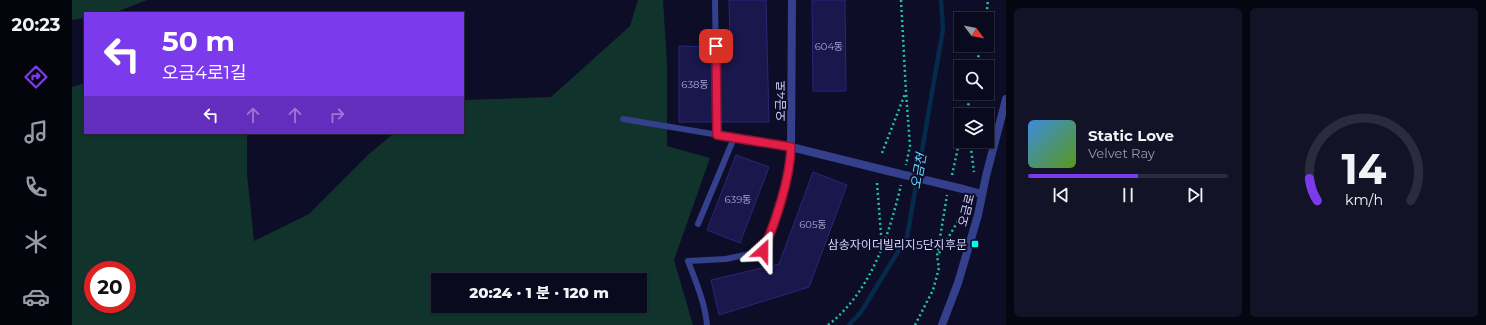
<!DOCTYPE html>
<html lang="ko">
<meta charset="utf-8">
<style>
:root{--surface:#0a0a1e;--page:#131327;--text:#f1f3f6;--muted:#999aa4;--line:#2a2b3c;--accent:#7c3aed}
body{margin:0;font-family:Montserrat,"Noto Sans KR",sans-serif;background:var(--page);color:var(--text);height:100vh;display:flex;flex-direction:column;font-size:15px;white-space:nowrap}
*{box-sizing:border-box;margin:0}
p{font-size:13px;color:var(--muted)}
.icon{flex:none;width:22px;height:22px;fill:none;stroke:currentColor;stroke-width:2;stroke-linecap:round;stroke-linejoin:round}
.map{position:relative;flex:1;overflow:hidden}
.panel{display:flex;flex-direction:column;gap:8px;padding:8px;background:#060610;width:480px}
.panel>*{flex:none}
.top-card{position:absolute;left:12px;top:12px;width:380px;height:122px;border-radius:0px;box-shadow:0 1px 3px #0004,0 0 0 1px var(--line);background:#7c3aed;color:#fff;overflow:hidden}
.needle{width:26px;rotate:122deg}
.buttons{position:absolute;left:882px;top:12px;display:grid;gap:8px}
.buttons a{display:grid;place-items:center;width:40px;height:40px;border-radius:0px;background:var(--surface);box-shadow:0 1px 3px #0004,0 0 0 1px var(--line);font-size:20px}
.speed{position:absolute;left:12px;top:261px;display:flex;gap:8px;font-size:20px;font-weight:700;text-align:center}
.speed>*{display:grid;place-content:center;width:52px;height:52px;border-radius:50%;background:var(--surface);box-shadow:0 1px 3px #0004,0 0 0 1px var(--line);line-height:1}
.speed .limit{border:6px solid #d22;background:#fff;color:#111}
.pin{position:absolute;display:grid;place-items:center;width:34px;height:34px;color:#fff;margin:-17px;border-radius:8px;box-shadow:0 2px 6px #0006}
.me{position:absolute;width:44px;margin:-22px;rotate:24deg;stroke-linejoin:round;filter:drop-shadow(0 0 3px #0008)}
.turn{display:flex;align-items:center;gap:14px;height:84px;padding:0 12px;font-size:18px}
.turn .icon{width:52px;height:52px;stroke-width:2.5}
.turn b{display:block;font-size:28px;line-height:34px}
.lanes{display:flex;align-items:center;height:38px;padding:0 12px;background:#0003;justify-content:center;gap:20px;direction:ltr}
.lanes .off{opacity:.35}
.panel .widget{flex:1;display:flex;flex-direction:column;justify-content:center;gap:6px;min-width:0;padding:0 14px;border-radius:6px;background:var(--page)}
.panel .dial{align-items:center;gap:0}
.dial svg{height:104px;overflow:visible;fill:none;stroke:var(--line);stroke-width:7;stroke-linecap:round;text-anchor:middle}
.dial text{fill:var(--text);stroke:none}
.song{display:flex;align-items:center;gap:12px}
.cover{width:48px;height:48px;border-radius:6px;background:linear-gradient(135deg,hsl(210 70% 55%),hsl(90 70% 35%))}
.played{height:4px;border-radius:2px;background:linear-gradient(90deg,var(--accent) 55%,var(--line) 55%)}
.keys{display:flex;justify-content:space-around;direction:ltr}
.panel .tiles{flex:1;display:grid;gap:8px;grid-template-columns:repeat(2,1fr)}
.trip{position:absolute;left:359px;top:273px;width:216px;height:40px;border-radius:0px;background:var(--surface);box-shadow:0 1px 3px #0004,0 0 0 1px var(--line);font-weight:800;line-height:40px;text-align:center}
main{display:flex;flex:1;min-height:0}
.menu{display:flex;flex-direction:column;width:72px;justify-content:space-around;align-items:center;background:#04040c;color:var(--muted)}
.menu .icon{width:28px;height:28px}
.menu .selected{color:var(--accent)}
.menu b{font-size:18px;color:var(--text)}
.map>svg:first-child{display:block}
.green{fill:#10332b;fill-rule:evenodd}
.lines{fill:none;stroke-linecap:round;stroke-linejoin:round}
.stream{stroke:#052a4a;stroke-width:4.5}
.building{fill:#19174b;stroke:#29277a}
.path{stroke:#23c59e;stroke-width:2.5;stroke-dasharray:2 3;stroke-linecap:butt}
.service{stroke:#34408c;stroke-width:6}
.minor{stroke:#34408c;stroke-width:8}
.tertiary{stroke:#34408c;stroke-width:8}
.minor-bridge{stroke:#34408c;stroke-width:8}
.route-casing{stroke:#92132f;stroke-width:10}
.route{stroke:#e11d48;stroke-width:7}
.poi-dot{fill:#01ffeb;stroke:#0d0d28;stroke-width:1.5}
.labels{text-anchor:middle;dominant-baseline:central;stroke-width:4;stroke-linejoin:round;paint-order:stroke}
.number-label{font-size:10px;fill:#a6a7d2}
.street-label{font-size:12px;fill:#d5d7ff;stroke:#0d0d28}
.poi-label{font-size:12px;fill:#d5d7ff;stroke:#0d0d28;text-anchor:end}
.water-label{font-size:13px;font-style:italic;fill:#63d3ff;stroke:#0d0d28}
</style>
<main>
<nav class="menu">
<b>20:23</b>
<svg class="icon selected" aria-label="directions" viewBox="0 0 24 24"><path d="M12 3l9 9-9 9-9-9zM9 14v-3h6M13 9l2 2-2 2"/></svg>
<svg class="icon" aria-label="music" viewBox="0 0 24 24"><path d="M9 18V5l10-2v13"/><circle cx="6" cy="18" r="3"/><circle cx="16" cy="16" r="3"/></svg>
<svg class="icon" aria-label="phone" viewBox="0 0 24 24"><path d="M5 4h4l2 5-3 2q2 4 5 5l2-3 5 2v4C11 20 4 13 5 4z"/></svg>
<svg class="icon" aria-label="climate" viewBox="0 0 24 24"><path d="M12 3v18M4 7l16 10M4 17L20 7"/></svg>
<svg class="icon" aria-label="car" viewBox="0 0 24 24"><path d="M5 17H2v-5l4-1 3-4h7l3 4 3 1v5h-3M9 17h6M6 11h13"/><circle cx="7" cy="17" r="2"/><circle cx="17" cy="17" r="2"/></svg>
</nav>
<div class="map">
<svg width="934" height="325" viewBox="0 0 934 325">
<rect width="100%" height="100%" fill="#0d0d28"/>
<g class="green">
<polygon points="0,0 75,0 42,13 13,13 13,18 0,20"/>
<path d="M 566,0 L 591,0 L 595,64 L 595,146 L 638,158 L 602,260 L 621,325 L 0,325 L 0,87 L 13,83 L 13,133 L 175,133 L 175,174 L 182,241 L 237,214 L 297,154 L 322,133 L 391,133 L 391,100 L 479,97 L 558,26 ZM 21,270 L 55,270 L 55,304 L 21,304 ZM 366,280 L 568,280 L 568,306 L 366,306 Z"/>
</g>
<g class="lines">
<polyline class="stream" points="777,325 789,312 835,237 871,29 869,0"/>
</g>
<g class="building">
<polygon points="657,0 694,0 697,122 649,122 648,47 658,48"/>
<polygon points="740,0 773,0 774,91 741,91"/>
<polygon points="607,46 639,47 640,122 607,122"/>
<polygon points="664,155 697,167 668,243 635,230"/>
<polygon points="741,172 775,185 737,287 647,315 639,280 707,264"/>
</g>
<g class="lines">
<g class="path">
<polyline points="829,0 834,92 838,146 834,165"/>
<polyline points="914,19 916,0"/>
<polyline points="904,67 909,45"/>
<polyline points="894,115 899,93"/>
<polyline points="898,141 902,172"/>
<polyline points="810,153 833,94"/>
<polyline points="880,175 889,134"/>
<polyline points="805,183 810,247"/>
<polyline points="867,253 892,211"/>
<path d="M 756,325 C 799,292 817,235 829,185"/>
<polyline points="843,325 861,290 867,268 865,256 875,195"/>
</g>
<g class="service">
<polyline points="643,0 645,135"/>
<path d="M 551,119 L 719,147 C 718,179 704,221 691,251 L 654,259 L 616,261 C 624,282 633,303 635,325"/>
<polyline points="626,224 662,138"/>
</g>
<g class="minor">
<polyline points="720,0 719,147 820,172"/>
<polyline points="891,189 910,194"/>
</g>
<polyline class="tertiary" points="870,325 886,283 906,215 914,176 934,99"/>
<polyline class="minor-bridge" points="820,172 891,189"/>
</g>
<g class="lines">
<g class="route-casing">
<path id="route" d="M 644,46 L 645,135 L 719,147 C 718,179 704,221 691,251"/>
</g>
<use href="#route" class="route"/>
</g>
<rect class="poi-dot" x="899" y="240" width="8" height="8" rx="2"/>
<g class="labels">
<g class="number-label">
<text x="757" y="46">604동</text>
<text x="623" y="84">638동</text>
<text x="666" y="199">639동</text>
<text x="741" y="224">605동</text>
</g>
<g class="street-label">
<text transform="translate(708 101) rotate(-90)">오금4로</text>
<text transform="translate(894 210) rotate(-76)">오금로</text>
</g>
<g class="poi-label">
<text x="895" y="244">삼송자이더빌리지5단지후문</text>
</g>
<g class="water-label">
<text transform="translate(846 171) rotate(-80)">오금천</text>
</g>
</g>
</svg>
<div class="buttons">
<a><svg class="needle" viewBox="-14 -14 28 28"><path d="M0-13l5 13h-10z" fill="#e53935"/><path d="M0 13l5-13h-10z" fill="#999aa4"/></svg></a>
<a><svg class="icon" aria-label="search" viewBox="0 0 24 24"><circle cx="10" cy="10" r="6"/><path d="M15 15l6 6"/></svg></a>
<a><svg class="icon" aria-label="layers" viewBox="0 0 24 24"><path d="M12 4l9 5-9 5-9-5zM3 14l9 5 9-5"/></svg></a>
</div>
<div class="speed"><div class="limit">20</div></div>
<div class="pin" style="left:644px;top:46px;background:#d93025"><svg class="icon" aria-label="arrive" viewBox="0 0 24 24"><path d="M6 21V4h12l-3 4 3 4H6"/></svg></div>
<svg class="me" style="left:691px;top:251px" viewBox="-20 -20 40 40"><path d="M0-17L14 15 0 8-14 15z" fill="#e11d48" stroke="#fff" stroke-width="4"/></svg>
<div class="trip">20:24 · 1 분 · 120 m</div>
<div class="top-card">
<div class="turn"><svg class="icon" aria-label="left" viewBox="0 0 24 24"><path d="M17 20v-9H6M10 6l-5 5 5 5"/></svg><div><b>50 m</b>오금4로1길</div></div>
<div class="lanes"><svg class="icon" aria-label="left" viewBox="0 0 24 24"><path d="M17 20v-9H6M10 6l-5 5 5 5"/></svg><svg class="icon off" aria-label="ahead" viewBox="0 0 24 24"><path d="M12 20V5M6 11l6-6 6 6"/></svg><svg class="icon off" aria-label="ahead" viewBox="0 0 24 24"><path d="M12 20V5M6 11l6-6 6 6"/></svg><svg class="icon off" aria-label="right" viewBox="0 0 24 24"><path d="M7 20v-9h11M14 6l5 5-5 5"/></svg></div>
</div>
</div>
<section class="panel">
<div class="tiles">
<div class="widget">
<div class="song"><i class="cover"></i><div><b>Static Love</b><p>Velvet Ray</p></div></div>
<div class="played"></div>
<div class="keys"><svg class="icon" aria-label="previous" viewBox="0 0 24 24"><path d="M18 5L8 12l10 7zM5 5v14"/></svg><svg class="icon" aria-label="pause" viewBox="0 0 24 24"><path d="M8 5v14M16 5v14"/></svg><svg class="icon" aria-label="next" viewBox="0 0 24 24"><path d="M6 5l10 7-10 7zM19 5v14"/></svg></div>
</div>
<div class="widget dial"><svg viewBox="0 0 100 80">
<path d="M14 69A42 42 0 1 1 86 69"/>
<path d="M14 69A42 42 0 0 1 8 52" stroke="#7c3aed"/>
<text x="50" y="56" font-size="32" font-weight="700">14</text>
<text x="50" y="72" font-size="11">km/h</text>
</svg></div>
</div>
</section>
</main>
